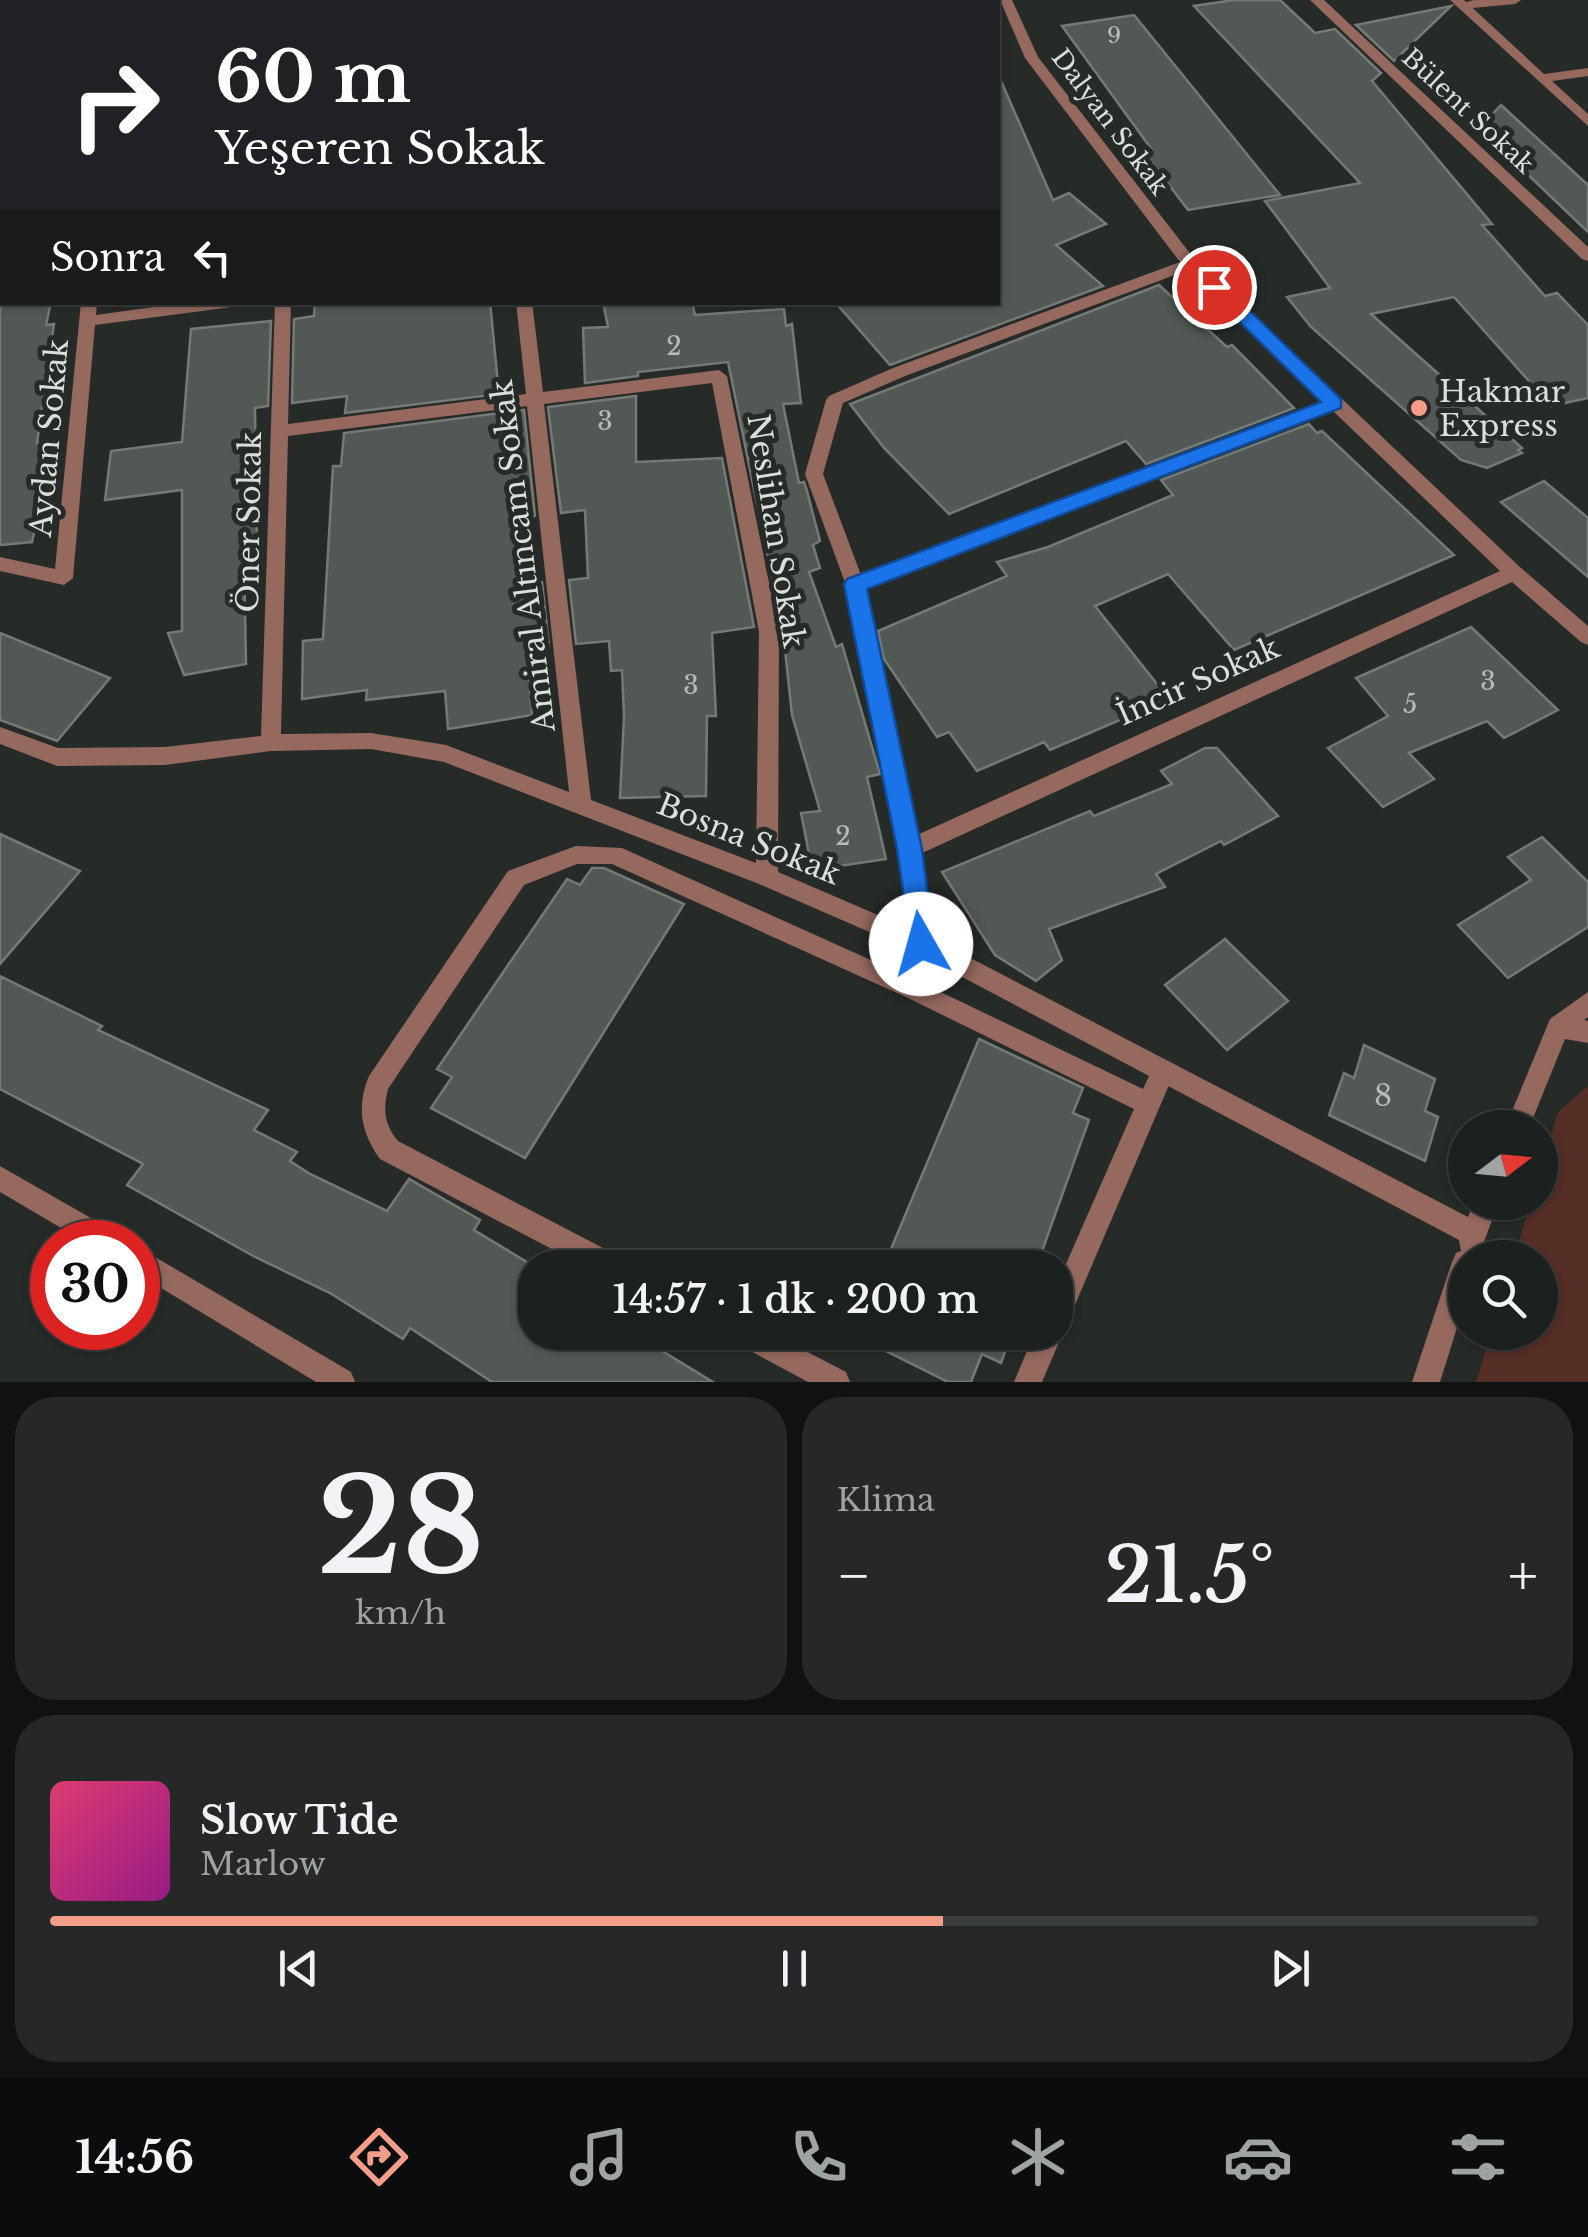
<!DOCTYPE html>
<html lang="tr">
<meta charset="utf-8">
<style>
:root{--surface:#1c201e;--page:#252827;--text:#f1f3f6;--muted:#a0a3a4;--line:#3a3e3c;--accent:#f49d8b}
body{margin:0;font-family:"Libre Baskerville",serif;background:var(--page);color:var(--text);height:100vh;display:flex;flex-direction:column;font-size:38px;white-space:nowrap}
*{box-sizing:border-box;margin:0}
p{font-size:32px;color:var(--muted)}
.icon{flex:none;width:55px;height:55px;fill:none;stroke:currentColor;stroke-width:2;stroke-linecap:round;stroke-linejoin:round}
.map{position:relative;height:1382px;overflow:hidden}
.panel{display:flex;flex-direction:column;gap:15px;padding:15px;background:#0f1210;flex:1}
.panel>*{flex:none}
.hud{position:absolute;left:0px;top:0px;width:1000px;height:305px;box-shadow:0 2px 8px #0004,0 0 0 2px var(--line);background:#202124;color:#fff;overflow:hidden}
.needle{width:65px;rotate:74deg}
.fabs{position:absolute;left:1448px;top:1110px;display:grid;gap:20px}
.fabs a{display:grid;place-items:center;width:110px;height:110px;border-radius:50%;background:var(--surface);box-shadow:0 2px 8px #0004,0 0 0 2px var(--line);font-size:50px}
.speed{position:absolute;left:30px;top:1220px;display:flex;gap:20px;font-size:50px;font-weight:700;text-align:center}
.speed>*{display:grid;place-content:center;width:130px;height:130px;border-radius:50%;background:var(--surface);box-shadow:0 2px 8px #0004,0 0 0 2px var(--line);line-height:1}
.speed .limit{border:15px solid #d22;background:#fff;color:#111}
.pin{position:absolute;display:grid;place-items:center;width:85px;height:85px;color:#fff;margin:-42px;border:5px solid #fff;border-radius:50%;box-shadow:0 2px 10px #0007}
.me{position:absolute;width:110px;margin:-55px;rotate:353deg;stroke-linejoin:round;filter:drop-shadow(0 0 8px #0008)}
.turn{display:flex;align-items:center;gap:35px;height:210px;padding:0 50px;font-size:45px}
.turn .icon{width:130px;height:130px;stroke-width:2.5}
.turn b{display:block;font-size:70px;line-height:85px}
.then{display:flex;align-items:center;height:95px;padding:0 50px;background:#0003;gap:20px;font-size:38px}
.big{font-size:75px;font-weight:600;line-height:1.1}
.panel .card{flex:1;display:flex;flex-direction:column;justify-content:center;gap:15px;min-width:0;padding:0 35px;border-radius:40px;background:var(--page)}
.panel .dial{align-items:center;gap:0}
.dial b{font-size:130px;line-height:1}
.song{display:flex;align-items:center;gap:30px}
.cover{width:120px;height:120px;border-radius:15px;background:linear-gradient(135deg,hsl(340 70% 55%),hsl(310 70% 35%))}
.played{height:10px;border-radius:5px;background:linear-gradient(90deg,var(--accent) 60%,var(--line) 60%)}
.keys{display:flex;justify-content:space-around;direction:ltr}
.heat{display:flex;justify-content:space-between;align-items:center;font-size:55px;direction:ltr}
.panel .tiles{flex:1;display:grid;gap:15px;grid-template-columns:1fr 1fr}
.card:last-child{grid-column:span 2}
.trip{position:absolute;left:518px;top:1250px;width:555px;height:100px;border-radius:40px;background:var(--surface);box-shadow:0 2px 8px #0004,0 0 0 2px var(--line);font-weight:600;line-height:100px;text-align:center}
.menu{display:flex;height:160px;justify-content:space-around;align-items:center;background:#0b0d0c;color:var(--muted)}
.menu .icon{width:70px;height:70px}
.menu .current{color:var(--accent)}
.menu b{font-size:45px;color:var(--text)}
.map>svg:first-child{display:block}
.green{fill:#552e26}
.building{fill:#525854;stroke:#747a76;stroke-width:2.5}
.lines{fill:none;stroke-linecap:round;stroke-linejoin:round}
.service{fill:#96695f;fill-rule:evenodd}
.minor{fill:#96695f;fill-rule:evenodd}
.secondary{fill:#d48c7c;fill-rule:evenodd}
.route{fill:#1a73e8;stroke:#114b97;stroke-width:2.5}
.poi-dot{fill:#f49d8b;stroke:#262b28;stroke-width:4}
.labels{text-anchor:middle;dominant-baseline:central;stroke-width:10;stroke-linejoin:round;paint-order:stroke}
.far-number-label{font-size:22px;fill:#b9bdba}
.far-street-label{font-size:25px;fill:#dbdfdc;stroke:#262b28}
.number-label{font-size:25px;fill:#b9bdba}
.poi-label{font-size:30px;fill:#dbdfdc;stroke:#262b28;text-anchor:start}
.street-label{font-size:30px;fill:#dbdfdc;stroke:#262b28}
.near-number-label{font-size:30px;fill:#b9bdba}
</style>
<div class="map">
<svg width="1588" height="1382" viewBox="0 0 1588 1382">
<rect width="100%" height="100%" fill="#262b28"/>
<polygon class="green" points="1588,1086 1588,1382 1476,1382 1491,1333 1540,1332 1540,1258 1514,1257 1531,1203 1540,1202 1540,1172 1558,1112"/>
<g class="building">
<polygon points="1234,0 1280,0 1315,33 1335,29 1381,73 1372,81 1492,224 1482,225 1545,296 1557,293 1588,325 1588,398 1551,406 1454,297 1371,314 1522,448 1518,450 1522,453 1487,468 1461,460 1311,327 1287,297 1330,288 1265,201 1360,183 1194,6"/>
<polygon points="1451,6 1394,61 1356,25"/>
<polygon points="1134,15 1280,195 1188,210 1144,152 1152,150 1062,26"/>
<polygon points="998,74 1053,200 1069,193 1106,224 1056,245 1103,286 890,365 835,302 998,302"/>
<polygon points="1501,105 1588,185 1588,232 1479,128"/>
<polygon points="1159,285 1227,347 1232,345 1294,408 1146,464 1126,441 949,514 884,448 850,404"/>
<polygon points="0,302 51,302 46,325 54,324 37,443 43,442 37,492 43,492 32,542 0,545"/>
<polygon points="315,302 490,302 499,394 345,413 347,396 292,403 294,319 314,316"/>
<polygon points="603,302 692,302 695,315 784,309 786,326 792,324 801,403 783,404 799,483 804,482 807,491 820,541 813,545 820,568 809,572 836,647 842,644 877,764 880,774 867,777 886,859 833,867 810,859 801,813 820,811 792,715 783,631 728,362 638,372 638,376 585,383 583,328 608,327"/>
<polygon points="271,321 268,406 255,408 257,553 244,556 246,664 184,675 168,633 182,631 182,490 105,500 111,451 182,442 191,329"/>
<polygon points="636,396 636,462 722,458 754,627 712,633 716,716 707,716 706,796 620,798 624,716 622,670 611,671 609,641 576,644 569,580 588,578 585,510 561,513 548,407"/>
<polygon points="524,410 535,516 514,519 523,583 542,582 549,646 527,648 532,715 448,729 445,691 366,700 367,690 302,699 303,641 323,639 333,466 341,466 344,433"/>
<polygon points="1309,424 1317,433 1322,431 1454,555 1234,650 1168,574 1095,606 1169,699 1050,750 1044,742 977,771 949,732 937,737 884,659 878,631 1007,576 997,562 1048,547 1173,495 1161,480"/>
<polygon points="1544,481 1588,518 1588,577 1501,502"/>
<polygon points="1471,627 1558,710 1504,738 1487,721 1409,753 1434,779 1383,807 1328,748 1388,716 1356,678"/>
<polygon points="0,633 110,678 57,741 0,720"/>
<polygon points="1205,748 1217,748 1278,816 1224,845 1221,841 1156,874 1165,887 1049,929 1062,960 1036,981 995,955 942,872 1090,811 1094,816 1172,784 1161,771"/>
<polygon points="0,834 80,871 0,964"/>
<polygon points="1542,837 1588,882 1588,927 1508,978 1458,925 1531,880 1508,857"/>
<polygon points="592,868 604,868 684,904 525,1158 431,1108 452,1077 437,1069 567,879 580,885"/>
<polygon points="1225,939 1288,1001 1227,1050 1165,985"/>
<polygon points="0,976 102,1026 98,1030 268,1110 254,1130 297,1152 290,1161 310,1174 387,1211 409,1179 480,1220 474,1230 535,1267 535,1332 631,1332 713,1382 492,1382 410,1328 403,1339 330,1293 255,1257 127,1185 143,1164 0,1089"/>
<polygon points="979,1039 1083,1088 1073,1113 1089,1120 1036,1268 883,1268"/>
<polygon points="1364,1045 1435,1079 1425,1111 1438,1117 1425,1161 1329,1115 1344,1073 1354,1078"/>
<polygon points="855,1332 1012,1332 1001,1363 982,1354 971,1382 948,1382 854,1335"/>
</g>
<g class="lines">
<g class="service">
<polygon points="1474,0 1521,0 1515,4 1462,9 1455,5"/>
<path d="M 576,846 L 622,848 L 924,984 L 1143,1089 L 1155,1063 L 1163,1060 L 1171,1063 L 1175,1071 L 1042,1382 L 1014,1382 L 1035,1332 L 1055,1332 L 1055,1289 L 1134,1109 L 908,998 L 612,864 L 577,864 L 524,885 L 388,1089 C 383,1110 384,1124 398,1141 L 624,1259 L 628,1268 L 588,1268 L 380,1159 C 361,1133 356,1106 369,1076 L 508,871 Z"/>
<polygon points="728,1332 769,1332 846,1372 850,1382 808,1382 732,1341"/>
</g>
<g class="minor">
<polygon points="461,0 473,0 475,2 462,2"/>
<polygon points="734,0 746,0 748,2 735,2"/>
<path d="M 1000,0 L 1012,0 L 1038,57 L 1196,261 L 1521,568 L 1588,626 L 1588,645 L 1581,642 L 1512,582 L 920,854 L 932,938 L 1468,1217 L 1474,1202 L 1499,1202 L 1480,1252 L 1475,1254 L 1476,1258 L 1465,1258 L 1465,1302 L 1440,1382 L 1412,1382 L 1452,1262 L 1456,1253 L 1461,1251 L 1459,1240 L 913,951 L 759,884 L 444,762 L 371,749 L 271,751 L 165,765 L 57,766 L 0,744 L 0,727 L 58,748 L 165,747 L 261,736 L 275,302 L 291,302 L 288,424 L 526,394 L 516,302 L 532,302 L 543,392 L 719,370 L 727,376 L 779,632 L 778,872 L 908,928 L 898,849 L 846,585 L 805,474 L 826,400 L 829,396 L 893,368 L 1180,262 L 1025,58 ZM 1188,270 L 1324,401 L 861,575 L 823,474 L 843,403 L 905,376 ZM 712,383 L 759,632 L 756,863 L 591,800 L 544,404 ZM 527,406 L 569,792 L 446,745 L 371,733 L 281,734 L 288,436 ZM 1333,411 L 1500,571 L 917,835 L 865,589 Z"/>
<polygon points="1310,0 1324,0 1588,247 1588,261 1582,259"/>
<polygon points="1450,0 1464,0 1544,74 1588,68 1588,76 1552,81 1588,114 1588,126"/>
<polygon points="81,302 97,302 96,315 189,302 240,302 232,307 95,325 73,578 64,585 0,571 0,557 55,569"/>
<polygon points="1588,992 1588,1017 1584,1020 1588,1021 1588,1043 1565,1039 1529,1128 1505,1128 1550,1019"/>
<polygon points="0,1166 117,1233 121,1242 85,1242 0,1192"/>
<polygon points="138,1247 351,1372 355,1382 316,1382 138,1274"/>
</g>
<rect class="secondary" x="0" y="94" width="2" height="8"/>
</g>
<polygon class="route" points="1214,282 1221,283 1341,399 1341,408 867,589 922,849 934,944 930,952 921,955 912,952 897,849 844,585 847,579 1321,402 1208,291 1208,283"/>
<circle class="poi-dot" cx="1419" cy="408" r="10"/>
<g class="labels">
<g class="far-number-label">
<text x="1114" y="35">9</text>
</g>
<g class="far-street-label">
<text transform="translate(1468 111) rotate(43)">Bülent Sokak</text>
<text transform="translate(1110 122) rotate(53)">Dalyan Sokak</text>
</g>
<g class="number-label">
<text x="674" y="346">2</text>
<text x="605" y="421">3</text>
<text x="1488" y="681">3</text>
<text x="691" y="685">3</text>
<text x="1410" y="704">5</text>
<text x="843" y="836">2</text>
</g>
<g class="poi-label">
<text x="1439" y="391">Hakmar<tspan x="1439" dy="34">Express</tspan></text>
</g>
<g class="street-label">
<text transform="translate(49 438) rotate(-85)">Aydan Sokak</text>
<text transform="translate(249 522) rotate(-89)">Öner Sokak</text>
<text transform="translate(776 531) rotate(81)">Neslihan Sokak</text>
<text transform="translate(523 556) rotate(-97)">Amiral Altıncam Sokak</text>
<text transform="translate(1198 681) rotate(-24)">İncir Sokak</text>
<text transform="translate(749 839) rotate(22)">Bosna Sokak</text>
</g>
<g class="near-number-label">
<text x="1383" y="1095">8</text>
</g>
</g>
</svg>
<div class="fabs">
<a><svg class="needle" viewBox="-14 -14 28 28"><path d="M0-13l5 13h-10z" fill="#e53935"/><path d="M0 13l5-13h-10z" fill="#a0a3a4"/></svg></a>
<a><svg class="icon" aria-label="search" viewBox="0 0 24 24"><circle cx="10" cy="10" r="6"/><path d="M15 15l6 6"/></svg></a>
</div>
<div class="speed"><div class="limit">30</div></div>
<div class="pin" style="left:1214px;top:287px;background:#d93025"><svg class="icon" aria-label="arrive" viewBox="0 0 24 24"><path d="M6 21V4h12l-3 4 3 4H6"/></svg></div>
<svg class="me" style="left:921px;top:944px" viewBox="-20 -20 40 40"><circle r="19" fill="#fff"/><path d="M0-13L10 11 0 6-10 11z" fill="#1a73e8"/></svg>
<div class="trip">14:57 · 1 dk · 200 m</div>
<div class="hud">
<div class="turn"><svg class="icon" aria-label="right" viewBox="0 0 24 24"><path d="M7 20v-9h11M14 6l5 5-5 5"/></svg><div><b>60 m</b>Yeşeren Sokak</div></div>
<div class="then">Sonra<svg class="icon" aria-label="left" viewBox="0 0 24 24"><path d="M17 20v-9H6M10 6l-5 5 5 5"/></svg></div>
</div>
</div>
<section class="panel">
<div class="tiles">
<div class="card dial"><b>28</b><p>km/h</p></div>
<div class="card"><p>Klima</p>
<div class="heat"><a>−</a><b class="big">21.5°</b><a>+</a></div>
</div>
<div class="card">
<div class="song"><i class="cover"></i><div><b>Slow Tide</b><p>Marlow</p></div></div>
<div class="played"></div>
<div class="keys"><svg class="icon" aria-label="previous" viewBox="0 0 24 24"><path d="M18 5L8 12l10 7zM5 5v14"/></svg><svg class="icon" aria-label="pause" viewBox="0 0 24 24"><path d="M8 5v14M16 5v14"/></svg><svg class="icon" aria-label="next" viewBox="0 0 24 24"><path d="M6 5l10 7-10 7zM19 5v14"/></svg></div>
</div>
</div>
</section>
<nav class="menu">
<b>14:56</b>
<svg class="icon current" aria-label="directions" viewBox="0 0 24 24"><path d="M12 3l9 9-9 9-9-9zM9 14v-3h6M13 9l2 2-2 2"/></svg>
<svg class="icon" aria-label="music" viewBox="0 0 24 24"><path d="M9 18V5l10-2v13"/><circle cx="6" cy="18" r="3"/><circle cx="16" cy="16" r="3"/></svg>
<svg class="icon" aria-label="phone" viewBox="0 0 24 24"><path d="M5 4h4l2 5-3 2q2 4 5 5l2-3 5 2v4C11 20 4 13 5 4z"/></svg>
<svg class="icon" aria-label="climate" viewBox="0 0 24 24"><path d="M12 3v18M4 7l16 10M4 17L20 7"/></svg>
<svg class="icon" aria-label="car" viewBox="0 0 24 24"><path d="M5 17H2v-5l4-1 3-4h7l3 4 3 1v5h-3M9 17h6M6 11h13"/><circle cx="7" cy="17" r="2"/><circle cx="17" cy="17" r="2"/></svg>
<svg class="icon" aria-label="filters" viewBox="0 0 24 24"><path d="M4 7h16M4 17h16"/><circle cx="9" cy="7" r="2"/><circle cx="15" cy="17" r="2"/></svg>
</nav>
